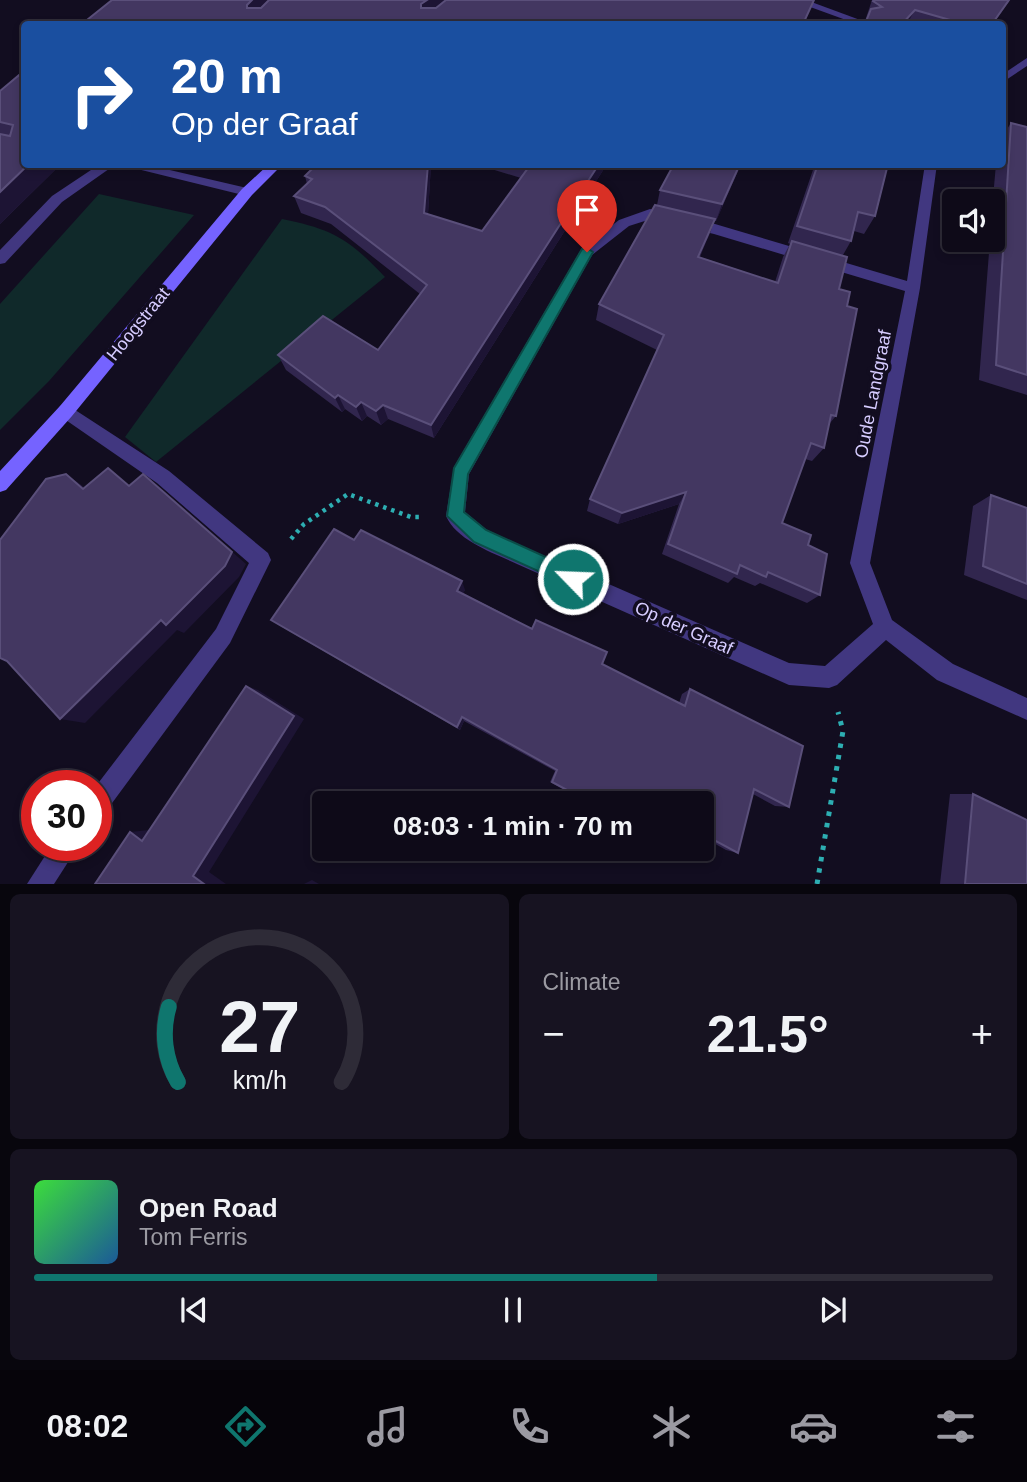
<!DOCTYPE html>
<meta charset="utf-8">
<style>
:root{--surface:#0e0a18;--page:#171321;--text:#f1f3f6;--muted:#9b9aa2;--line:#2e2b37;--accent:#0f766e}
body{margin:0;font-family:Helvetica,sans-serif;background:var(--page);color:var(--text);height:100vh;display:flex;flex-direction:column;font-size:26px;white-space:nowrap}
*{box-sizing:border-box;margin:0}
p{font-size:23px;color:var(--muted)}
.icon{flex:none;width:38px;height:38px;fill:none;stroke:currentColor;stroke-width:2;stroke-linecap:round;stroke-linejoin:round}
.map{position:relative;height:884px;overflow:hidden}
.side{display:flex;flex-direction:column;gap:10px;padding:10px;background:#08060d;flex:1}
.side>*{flex:none}
.top-card{position:absolute;left:21px;top:21px;width:985px;height:147px;border-radius:7px;box-shadow:0 4px 10px #0003,0 0 0 2px var(--line);background:#1a4fa0;color:#fff;overflow:hidden}
.tools{position:absolute;left:942px;top:189px;display:grid;gap:14px}
.tools a{display:grid;place-items:center;width:63px;height:63px;border-radius:7px;background:var(--surface);box-shadow:0 4px 10px #0003,0 0 0 2px var(--line);font-size:35px}
.speed{position:absolute;left:21px;top:770px;display:flex;gap:14px;font-size:35px;font-weight:700;text-align:center}
.speed>*{display:grid;place-content:center;width:91px;height:91px;border-radius:50%;background:var(--surface);box-shadow:0 4px 10px #0003,0 0 0 2px var(--line);line-height:1}
.speed .limit{border:10px solid #d22;background:#fff;color:#111}
.pin{position:absolute;display:grid;place-items:center;width:60px;height:60px;color:#fff;margin:-72px -30px;border-radius:50% 50% 50% 0;rotate:-45deg;box-shadow:0 0 7px #0007}
.pin .icon{rotate:45deg}
.me{position:absolute;width:77px;margin:-38px;rotate:294deg;stroke-linejoin:round;filter:drop-shadow(0 0 5px #0008)}
.turn{display:flex;align-items:center;gap:24px;height:147px;padding:0 35px;font-size:32px}
.turn .icon{width:91px;height:91px;stroke-width:2.5}
.turn b{display:block;font-size:49px;line-height:60px}
.big{font-size:52px;font-weight:700;line-height:1.1}
.side .tile{flex:1;display:flex;flex-direction:column;justify-content:center;gap:10px;min-width:0;padding:0 24px;border-radius:10px;background:var(--page)}
.side .dial{align-items:center;gap:0}
.dial svg{height:182px;overflow:visible;fill:none;stroke:var(--line);stroke-width:7;stroke-linecap:round;text-anchor:middle}
.dial text{fill:var(--text);stroke:none}
.song{display:flex;align-items:center;gap:21px}
.cover{width:84px;height:84px;border-radius:10px;background:linear-gradient(135deg,hsl(120 70% 55%),hsl(210 70% 35%))}
.played{height:7px;border-radius:4px;background:linear-gradient(90deg,var(--accent) 65%,var(--line) 65%)}
.keys{display:flex;justify-content:space-around;direction:ltr}
.heat{display:flex;justify-content:space-between;align-items:center;font-size:38px;direction:ltr}
.side .tiles{flex:1;display:grid;gap:10px;grid-template-columns:1fr 1fr}
.tile:last-child{grid-column:span 2}
.trip{position:absolute;left:312px;top:791px;width:402px;height:70px;border-radius:7px;background:var(--surface);box-shadow:0 4px 10px #0003,0 0 0 2px var(--line);font-weight:700;line-height:70px;text-align:center}
.tab-bar{display:flex;height:112px;justify-content:space-around;align-items:center;background:#06040a;color:var(--muted)}
.tab-bar .icon{width:49px;height:49px}
.tab-bar .selected{color:var(--accent)}
.tab-bar b{font-size:32px;color:var(--text)}
.map>svg:first-child{display:block}
.green{fill:#10292a}
.lines{fill:none;stroke-linecap:round;stroke-linejoin:round}
.path-far1{stroke:#2daeb2;stroke-width:4.5;stroke-dasharray:3.5 5;stroke-linecap:butt}
.path{stroke:#2daeb2;stroke-width:5;stroke-dasharray:4.5 7;stroke-linecap:butt}
.lane{fill:#413780;fill-rule:evenodd}
.street{fill:#413780;fill-rule:evenodd}
.secondary{fill:#7563ff;fill-rule:evenodd}
.wall{fill:#31264e}
.shaded-wall{fill:#1d1434}
.building{fill:#433761;stroke:#5a4f7a;stroke-width:2}
.route{fill:#0f766e;stroke:#0a4d48;stroke-width:2}
.labels{text-anchor:middle;dominant-baseline:central;stroke-width:7;stroke-linejoin:round;paint-order:stroke}
.street-label{font-size:18px;fill:#d6ccff;stroke:#120d20}
</style>
<div class="map">
<svg width="1027" height="884" viewBox="0 0 1027 884">
<rect width="100%" height="100%" fill="#120d20"/>
<g class="green">
<polygon points="99,194 194,215 49,381 0,430 0,304"/>
<path d="M 282,219 C 333,229 350,240 385,277 L 156,462 L 125,437 Z"/>
</g>
<g class="lines">
<polyline class="path-far1" points="291,539 304,524 348,494 411,517 423,517"/>
<polyline class="path" points="817,884 843,731 838,712"/>
<g class="lane">
<polygon points="66,404 169,471 268,553 271,560 230,643 104,814 96,818 96,786 216,629 249,563 157,483 60,416 58,411 60,406"/>
<polygon points="52,845 79,845 54,884 27,884"/>
</g>
<g class="street">
<polygon points="791,0 806,0 871,24 857,24"/>
<polygon points="1027,58 1027,66 1003,82 1003,74"/>
<polygon points="100,164 116,164 62,202 5,263 0,264 0,250 52,196"/>
<polygon points="117,164 144,164 247,188 254,192 247,196"/>
<path d="M 925,164 L 937,164 L 920,288 L 870,563 L 892,620 L 953,664 L 1027,698 L 1027,720 L 937,680 L 886,640 L 837,685 L 829,688 L 789,685 L 517,564 C 494,553 457,541 446,516 L 454,467 L 582,248 L 619,220 L 650,209 L 715,224 L 907,281 ZM 651,219 L 714,234 L 905,291 L 850,563 L 873,624 L 825,666 L 789,663 L 531,550 L 487,530 L 465,512 L 469,474 L 592,255 L 629,226 Z"/>
</g>
<polygon class="secondary" points="269,164 283,164 252,195 72,416 6,490 0,492 0,471 60,406 242,189"/>
</g>
<g class="wall">
<polygon points="872,0 1010,0 993,24 864,24"/>
<polygon points="24,71 24,164 61,164 0,224 0,91"/>
<polygon points="1011,123 1027,127 1027,395 979,380 990,240 992,240 992,209 996,164 1003,164 1003,135"/>
<polygon points="431,164 428,214 482,231 521,178 475,164 607,164 434,438 388,419 381,425 367,416 362,421 345,409 342,412 286,370 278,355 378,350 420,294 331,224 301,213 294,196 307,184 305,176"/>
<polygon points="674,164 741,164 716,221 714,221 700,257 775,282 783,257 790,244 788,243 815,164 888,164 875,216 864,234 854,231 851,241 843,255 839,289 847,306 836,416 829,424 824,448 812,461 805,459 782,523 808,545 820,595 807,603 760,583 755,586 734,577 728,583 662,554 679,504 618,524 587,511 590,499 657,350 596,320 599,304 657,205 660,190"/>
<polygon points="991,495 1027,508 1027,600 964,575 973,506"/>
<polygon points="354,540 465,590 463,593 679,703 682,694 690,689 789,807 775,806 753,794 738,853 726,850 703,837 702,803 589,803 550,782 555,771 464,721 460,730 282,627 271,620"/>
<polygon points="950,794 973,794 1027,884 940,884"/>
<polygon points="672,849 699,849 696,861"/>
</g>
<g class="shaded-wall">
<polygon points="252,0 275,0 253,22 247,8 247,5"/>
<polygon points="427,0 450,0 423,22 421,4"/>
<polygon points="1009,0 1010,0 993,24 992,24"/>
<polygon points="915,10 907,24 902,24"/>
<polygon points="29,164 61,164 0,224 0,192"/>
<polygon points="428,164 431,164 427,230 424,213"/>
<polygon points="599,164 607,164 434,438 431,425"/>
<polygon points="740,164 741,164 716,221 722,204"/>
<polygon points="715,219 709,236 692,273 698,257"/>
<polygon points="338,395 345,409 342,412 335,398"/>
<polygon points="361,402 367,416 362,421 356,407"/>
<polygon points="383,405 388,419 381,425 376,411"/>
<polygon points="66,474 87,489 83,489"/>
<polygon points="143,474 246,564 239,577 184,633 177,630 85,723 60,719"/>
<polygon points="686,492 679,504 618,524 622,513"/>
<polygon points="462,581 465,590 460,599 457,591"/>
<polygon points="246,686 258,690 304,719 209,872 226,884 204,884 193,876"/>
<polygon points="462,717 464,721 460,730 457,727"/>
<polygon points="149,830 142,841 130,832"/>
<polygon points="312,880 319,884 304,884"/>
</g>
<g class="building">
<polygon points="112,0 252,0 247,5 247,8 261,8 269,0 427,0 421,4 421,8 436,8 446,0 814,0 803,24 82,24"/>
<polygon points="874,0 1009,0 992,24 984,24 976,22 974,24 964,24 915,10 902,24 865,24 871,9 882,7 873,1"/>
<polygon points="24,71 24,164 29,164 0,192 0,134 10,136 13,125 0,122 0,91"/>
<polygon points="1011,123 1027,127 1027,375 996,365"/>
<polygon points="317,164 428,164 424,213 482,231 531,164 599,164 431,425 383,405 376,411 361,402 356,407 338,395 335,398 278,355 323,316 378,350 427,285 325,207 294,196 312,179 305,176"/>
<polygon points="674,164 740,164 722,204 660,190"/>
<polygon points="818,164 888,164 875,216 858,212 851,241 797,226"/>
<polygon points="655,205 715,219 698,257 778,283 792,241 847,257 839,289 850,292 847,306 857,309 836,416 831,415 824,448 811,443 782,523 811,535 808,545 827,554 820,595 768,572 766,577 740,565 737,574 668,544 686,492 622,513 590,499 664,335 599,304"/>
<polygon points="108,468 129,486 143,474 232,552 225,566 166,625 161,620 60,719 7,661 0,658 0,540 46,479 66,474 83,489"/>
<polygon points="991,495 1027,508 1027,584 983,566"/>
<polygon points="334,529 354,540 361,530 462,581 457,591 532,629 536,620 607,652 602,664 685,706 690,689 803,746 789,807 754,789 738,853 703,834 702,840 702,803 591,803 552,782 557,770 462,717 457,727 271,620"/>
<polygon points="246,686 294,716 193,876 204,884 95,884 130,832 142,841"/>
<polygon points="973,794 1027,820 1027,884 965,884"/>
<polygon points="674,849 699,849 696,861"/>
</g>
<polygon class="route" points="587,248 593,252 468,474 464,512 486,530 579,572 582,579 579,585 573,587 474,542 447,516 454,468 582,249"/>
<g class="labels">
<g class="street-label">
<text transform="translate(138 324) rotate(-51)">Hoogstraat</text>
<text transform="translate(873 394) rotate(-79)">Oude Landgraaf</text>
<text transform="translate(684 628) rotate(24)">Op der Graaf</text>
</g>
</g>
</svg>
<div class="tools">
<a><svg class="icon" aria-label="sound" viewBox="0 0 24 24"><path d="M4 9h4l5-4v14l-5-4H4zM17 9q2 3 0 6"/></svg></a>
</div>
<div class="speed"><div class="limit">30</div></div>
<div class="pin" style="left:587px;top:252px;background:#d93025"><svg class="icon" aria-label="arrive" viewBox="0 0 24 24"><path d="M6 21V4h12l-3 4 3 4H6"/></svg></div>
<svg class="me" style="left:573px;top:579px" viewBox="-20 -20 40 40"><circle r="17" fill="#0f766e" stroke="#fff" stroke-width="3"/><path d="M0-11L8 9 0 5-8 9z" fill="#fff"/></svg>
<div class="trip">08:03 · 1 min · 70 m</div>
<div class="top-card">
<div class="turn"><svg class="icon" aria-label="right" viewBox="0 0 24 24"><path d="M7 20v-9h11M14 6l5 5-5 5"/></svg><div><b>20 m</b>Op der Graaf</div></div>
</div>
</div>
<section class="side">
<div class="tiles">
<div class="tile dial"><svg viewBox="0 0 100 80">
<path d="M14 69A42 42 0 1 1 86 69"/>
<path d="M14 69A42 42 0 0 1 10 36" stroke="#0f766e"/>
<text x="50" y="56" font-size="32" font-weight="700">27</text>
<text x="50" y="72" font-size="11">km/h</text>
</svg></div>
<div class="tile"><p>Climate</p>
<div class="heat"><a>−</a><b class="big">21.5°</b><a>+</a></div>
</div>
<div class="tile">
<div class="song"><i class="cover"></i><div><b>Open Road</b><p>Tom Ferris</p></div></div>
<div class="played"></div>
<div class="keys"><svg class="icon" aria-label="previous" viewBox="0 0 24 24"><path d="M18 5L8 12l10 7zM5 5v14"/></svg><svg class="icon" aria-label="pause" viewBox="0 0 24 24"><path d="M8 5v14M16 5v14"/></svg><svg class="icon" aria-label="next" viewBox="0 0 24 24"><path d="M6 5l10 7-10 7zM19 5v14"/></svg></div>
</div>
</div>
</section>
<nav class="tab-bar">
<b>08:02</b>
<svg class="icon selected" aria-label="directions" viewBox="0 0 24 24"><path d="M12 3l9 9-9 9-9-9zM9 14v-3h6M13 9l2 2-2 2"/></svg>
<svg class="icon" aria-label="music" viewBox="0 0 24 24"><path d="M9 18V5l10-2v13"/><circle cx="6" cy="18" r="3"/><circle cx="16" cy="16" r="3"/></svg>
<svg class="icon" aria-label="phone" viewBox="0 0 24 24"><path d="M5 4h4l2 5-3 2q2 4 5 5l2-3 5 2v4C11 20 4 13 5 4z"/></svg>
<svg class="icon" aria-label="climate" viewBox="0 0 24 24"><path d="M12 3v18M4 7l16 10M4 17L20 7"/></svg>
<svg class="icon" aria-label="car" viewBox="0 0 24 24"><path d="M5 17H2v-5l4-1 3-4h7l3 4 3 1v5h-3M9 17h6M6 11h13"/><circle cx="7" cy="17" r="2"/><circle cx="17" cy="17" r="2"/></svg>
<svg class="icon" aria-label="filters" viewBox="0 0 24 24"><path d="M4 7h16M4 17h16"/><circle cx="9" cy="7" r="2"/><circle cx="15" cy="17" r="2"/></svg>
</nav>
